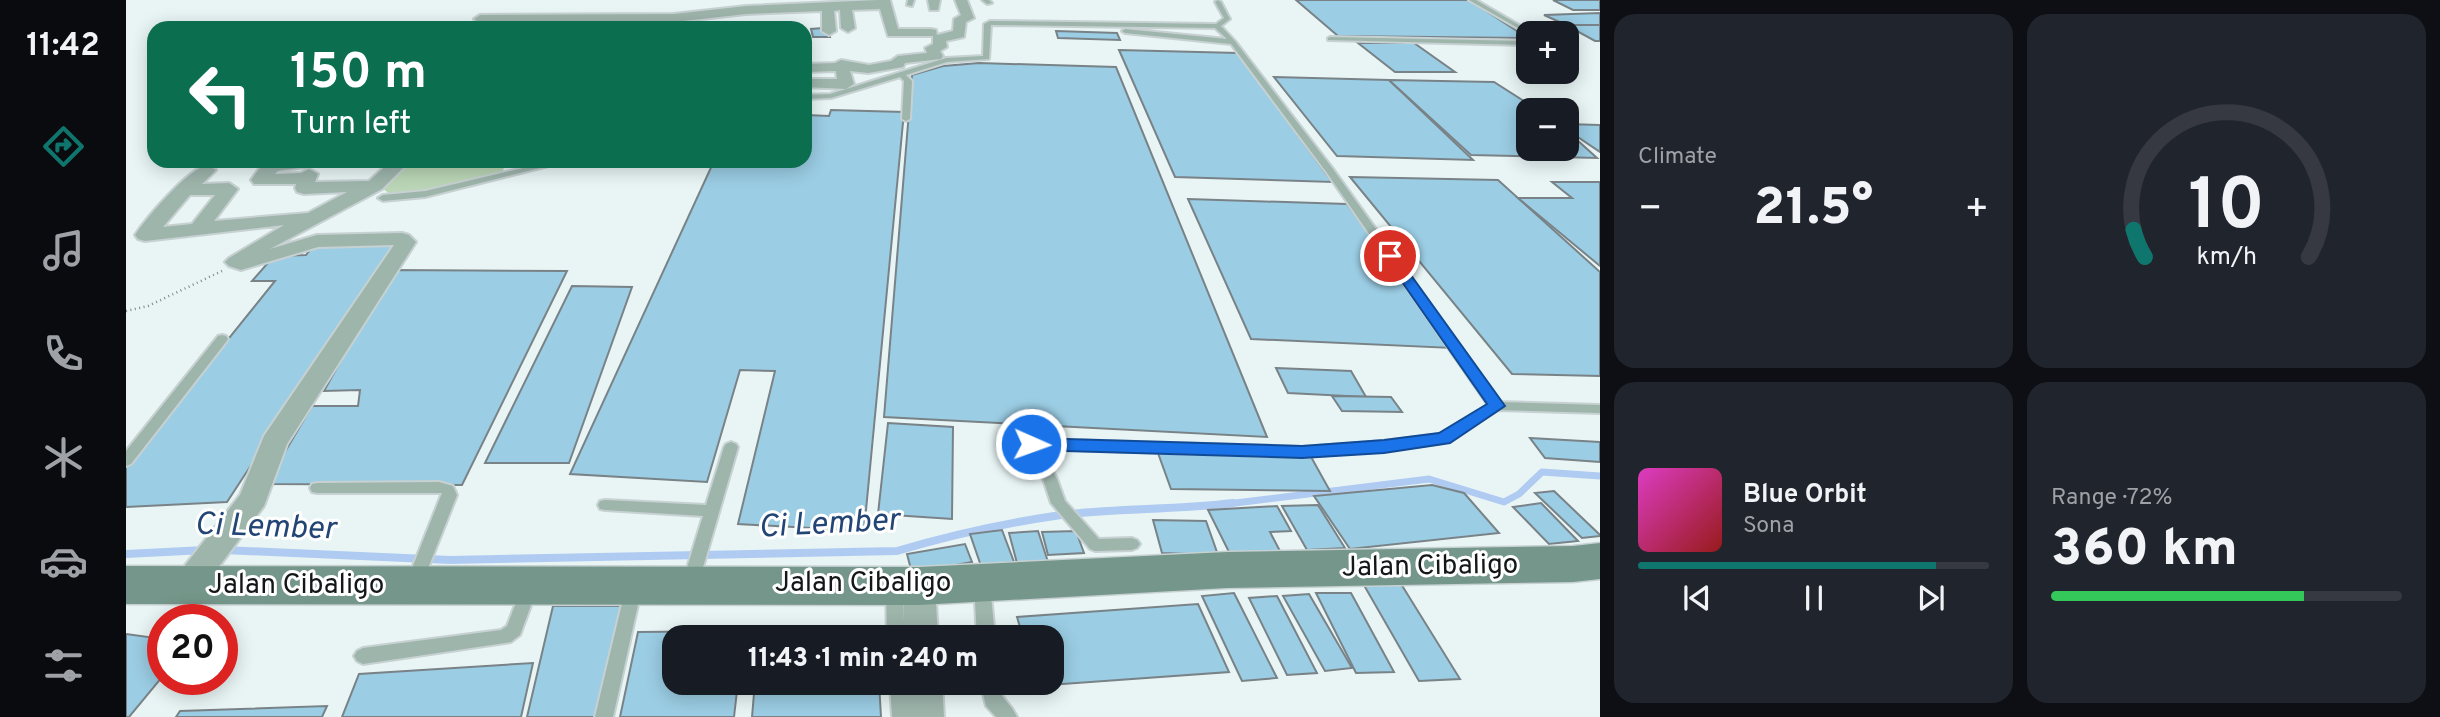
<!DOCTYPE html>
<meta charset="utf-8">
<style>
:root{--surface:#171b24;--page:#20242c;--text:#f1f3f6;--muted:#9ea1a6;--line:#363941;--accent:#0f766e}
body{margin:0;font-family:Overpass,sans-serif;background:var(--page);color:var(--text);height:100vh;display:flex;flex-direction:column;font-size:26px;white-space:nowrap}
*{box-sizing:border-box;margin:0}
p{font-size:23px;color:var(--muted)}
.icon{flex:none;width:38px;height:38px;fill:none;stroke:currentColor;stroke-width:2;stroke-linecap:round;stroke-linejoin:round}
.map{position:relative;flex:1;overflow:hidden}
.panel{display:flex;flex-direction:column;gap:14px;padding:14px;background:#0d0f14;width:840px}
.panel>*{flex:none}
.banner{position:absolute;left:21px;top:21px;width:665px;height:147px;border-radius:21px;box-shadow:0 4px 18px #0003;background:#0b6e4f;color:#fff;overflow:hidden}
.buttons{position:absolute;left:1390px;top:21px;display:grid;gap:14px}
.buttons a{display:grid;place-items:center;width:63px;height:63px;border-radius:14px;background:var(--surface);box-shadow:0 4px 18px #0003;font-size:35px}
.speed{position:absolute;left:21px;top:604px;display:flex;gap:14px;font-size:35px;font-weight:700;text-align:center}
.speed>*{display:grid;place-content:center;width:91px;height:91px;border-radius:50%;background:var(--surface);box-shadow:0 4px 18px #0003;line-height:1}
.speed .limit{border:10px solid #d22;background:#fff;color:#111}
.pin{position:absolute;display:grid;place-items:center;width:60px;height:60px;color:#fff;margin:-30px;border:4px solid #fff;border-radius:50%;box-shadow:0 2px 7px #0007}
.me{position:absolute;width:77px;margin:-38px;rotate:92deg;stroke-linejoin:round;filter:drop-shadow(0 0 5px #0008)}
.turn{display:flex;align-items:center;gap:24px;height:147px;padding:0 28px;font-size:32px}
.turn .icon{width:91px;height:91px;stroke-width:2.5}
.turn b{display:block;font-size:49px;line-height:60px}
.big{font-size:52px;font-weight:800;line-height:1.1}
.panel .card{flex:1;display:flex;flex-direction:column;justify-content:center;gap:10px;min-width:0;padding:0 24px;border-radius:21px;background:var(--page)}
.panel .dial{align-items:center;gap:0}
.dial svg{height:182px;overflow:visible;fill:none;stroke:var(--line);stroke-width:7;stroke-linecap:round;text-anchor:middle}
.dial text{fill:var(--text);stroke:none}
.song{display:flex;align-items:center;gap:21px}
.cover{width:84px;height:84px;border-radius:10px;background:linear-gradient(135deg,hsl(310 70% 55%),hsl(0 70% 35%))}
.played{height:7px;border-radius:4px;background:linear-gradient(90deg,var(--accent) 85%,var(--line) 85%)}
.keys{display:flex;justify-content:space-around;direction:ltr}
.heat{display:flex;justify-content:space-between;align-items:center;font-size:38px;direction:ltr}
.charge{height:10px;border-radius:5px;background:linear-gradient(90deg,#34c759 72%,var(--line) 0)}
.panel .tiles{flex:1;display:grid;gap:14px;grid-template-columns:repeat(2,1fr)}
.trip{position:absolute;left:536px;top:625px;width:402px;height:70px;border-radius:21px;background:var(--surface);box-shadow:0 4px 18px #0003;font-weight:800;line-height:70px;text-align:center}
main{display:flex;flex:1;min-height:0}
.tab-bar{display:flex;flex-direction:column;width:126px;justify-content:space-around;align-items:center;background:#090b0e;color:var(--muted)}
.tab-bar .icon{width:49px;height:49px}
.tab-bar .selected{color:var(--accent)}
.tab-bar b{font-size:32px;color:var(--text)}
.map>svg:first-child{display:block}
.green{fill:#bad6b6}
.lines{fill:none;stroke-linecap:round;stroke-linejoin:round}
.stream-far1{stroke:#b0cbf1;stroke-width:7}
.stream{stroke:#b0cbf1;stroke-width:8}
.building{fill:#9bcde4;stroke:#798387;stroke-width:2}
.lane-casing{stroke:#c7d1d2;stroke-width:4}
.street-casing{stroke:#c7d1d2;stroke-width:4}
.secondary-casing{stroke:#c7d1d2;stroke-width:3}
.path{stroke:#7f8787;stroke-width:2.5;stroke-dasharray:1 3.5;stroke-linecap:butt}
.lane{fill:#9eb5ac;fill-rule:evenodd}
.street{fill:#9eb5ac;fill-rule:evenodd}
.secondary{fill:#75968a;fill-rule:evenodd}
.route{fill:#1a73e8;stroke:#114b97;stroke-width:2}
.labels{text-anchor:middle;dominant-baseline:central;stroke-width:6;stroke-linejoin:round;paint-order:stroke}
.near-street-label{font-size:28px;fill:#131718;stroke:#fff}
.near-water-label{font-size:32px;font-style:italic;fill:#224575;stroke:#fff}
</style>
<main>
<nav class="tab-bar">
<b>11:42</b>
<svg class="icon selected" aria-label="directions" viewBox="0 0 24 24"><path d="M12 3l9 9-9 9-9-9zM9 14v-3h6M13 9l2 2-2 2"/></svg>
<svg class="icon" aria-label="music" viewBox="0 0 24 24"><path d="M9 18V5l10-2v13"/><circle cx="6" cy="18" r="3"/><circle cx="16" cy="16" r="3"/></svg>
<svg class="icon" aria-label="phone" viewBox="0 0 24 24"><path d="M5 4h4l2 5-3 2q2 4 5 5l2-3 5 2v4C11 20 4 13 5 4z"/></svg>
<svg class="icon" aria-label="climate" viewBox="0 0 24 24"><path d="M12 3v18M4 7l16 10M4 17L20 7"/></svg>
<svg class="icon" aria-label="car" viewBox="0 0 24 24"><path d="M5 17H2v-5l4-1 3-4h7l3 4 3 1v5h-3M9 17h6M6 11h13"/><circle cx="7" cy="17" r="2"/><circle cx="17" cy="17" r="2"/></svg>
<svg class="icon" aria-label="filters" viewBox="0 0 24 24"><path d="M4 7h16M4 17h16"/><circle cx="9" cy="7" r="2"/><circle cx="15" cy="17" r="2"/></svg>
</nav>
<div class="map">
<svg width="1474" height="717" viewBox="0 0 1474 717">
<rect width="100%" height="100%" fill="#e9f5f5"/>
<polygon class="green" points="280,161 379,161 377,172 309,190 264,194 253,186"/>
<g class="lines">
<polyline class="stream-far1" points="1093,505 1303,479 1378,502 1393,494 1416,472 1474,476"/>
<g class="stream">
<path d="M 97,550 L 324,560 L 771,551 C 825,535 879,523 935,515 C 991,508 1050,510 1107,503"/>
<polyline points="0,554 79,550"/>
</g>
</g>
<g class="building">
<polygon points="1170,0 1343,0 1402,38 1212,36"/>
<polygon points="1427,0 1474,0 1474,10 1447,10"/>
<polygon points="1474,13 1474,25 1440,25 1418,15"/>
<polygon points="1440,25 1474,25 1474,41 1469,41"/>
<polygon points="697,28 698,33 703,33 704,37 687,37 685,29"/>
<polygon points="930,31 991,33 994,40 932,38"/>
<polygon points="1232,43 1288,43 1329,72 1269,72"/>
<polygon points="993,50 1112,53 1206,182 1049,177"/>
<polygon points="853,63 990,67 1141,437 758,417 786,75 817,66"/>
<polygon points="1148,77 1263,80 1347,160 1211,156"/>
<polygon points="1263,80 1368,82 1412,110 1402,110 1402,149 1440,149 1440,130 1471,158 1345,155"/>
<polygon points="705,110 778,112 738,531 612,524 649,371 614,370 581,482 444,474 588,161 679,161 681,115 703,116"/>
<polygon points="1440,124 1474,125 1474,152 1440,129"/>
<polygon points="1224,177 1372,180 1474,272 1474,376 1386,374"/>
<polygon points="1426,182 1474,182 1474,266 1392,198 1446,198"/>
<polygon points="1062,199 1221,204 1326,348 1125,339"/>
<polygon points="272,241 101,502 0,507 0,466 149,281 126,281 148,256 180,255 189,243"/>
<polygon points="265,270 441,271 336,485 140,484 186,406 232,406 234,390 198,391"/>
<polygon points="446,286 506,287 443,463 359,463"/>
<polygon points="1150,368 1225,371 1240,397 1162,393"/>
<polygon points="1206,396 1265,397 1276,412 1216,411"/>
<polygon points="762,423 827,427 826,519 752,514"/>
<polygon points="1404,438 1474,442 1474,462 1419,458"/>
<polygon points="1032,453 1184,455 1204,491 1045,489"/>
<polygon points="1306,485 1338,493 1373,533 1224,549 1188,496"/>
<polygon points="1428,491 1474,535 1474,536 1456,538 1409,493"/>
<polygon points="1415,503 1452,541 1423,544 1387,507"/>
<polygon points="1192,505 1219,548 1181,550 1156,506"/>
<polygon points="1151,506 1165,531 1144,532 1154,551 1104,554 1082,510"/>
<polygon points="1027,520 1080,521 1092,555 1036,553"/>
<polygon points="876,530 888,562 855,566 844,534"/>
<polygon points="912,531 923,565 892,567 883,533"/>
<polygon points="950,531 958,553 922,555 916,532"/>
<polygon points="839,544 846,562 786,573 781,554"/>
<polygon points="1272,579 1334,679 1293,681 1235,580"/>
<polygon points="1108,593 1151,678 1116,681 1076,596"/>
<polygon points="1190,593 1225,593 1268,672 1230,673"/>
<polygon points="1183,594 1226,668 1199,671 1157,596"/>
<polygon points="1151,596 1191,673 1161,675 1123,598"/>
<polygon points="1072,604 1103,672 909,686 908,682 926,682 926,637 897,637 891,617"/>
<polygon points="427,606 497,606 470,717 401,717"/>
<polygon points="617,631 616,637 548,637 548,682 612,682 608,717 494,717 512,632"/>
<polygon points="751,633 751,637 632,637 633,636"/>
<polygon points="0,634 37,639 37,676 3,717 0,717"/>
<polygon points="407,663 395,717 216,717 233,674"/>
<polygon points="629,682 753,682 755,717 626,717"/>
<polygon points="201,706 196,717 50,717 54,711"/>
</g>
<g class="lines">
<g class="lane-casing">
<g id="lane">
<polygon points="782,0 788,0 786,6 781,5"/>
<polygon points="856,0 863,0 866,3 861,4"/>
<polygon points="1092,0 1095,2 1104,19 1095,26 1109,41 1207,169 1374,402 1474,405 1474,413 1372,410 1318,443 1258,451 1176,457 915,449 931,479 939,501 973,539 1006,538 1011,540 1014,544 1011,548 1006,550 969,551 964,549 925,503 917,479 898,444 895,426 897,423 907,423 911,439 1176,447 1258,441 1315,434 1362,405 1201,173 1105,44 999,33 996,31 999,29 1101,39 1089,28 865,25 863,59 821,62 780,75 786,81 784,119 780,121 776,119 778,81 774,77 705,98 679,99 679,95 704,94 820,58 857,56 858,24 864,21 1090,24 1098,18 1089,2"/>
<polygon points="1343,0 1350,0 1407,33 1402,34"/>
<polygon points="1204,37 1402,41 1402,45 1202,40 1202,38"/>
<polygon points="427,161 442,161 299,197 257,201 252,198 257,195 299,191"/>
<polygon points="96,335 100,336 102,339 100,342 5,464 0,466 0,451 92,336"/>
<polygon points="605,442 610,444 612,447 573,581 571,586 565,588 559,586 557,581 577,516 479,510 474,509 472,505 474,501 479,500 580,505 598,447 600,444"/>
<polygon points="313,482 327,486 331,495 297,581 295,586 289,588 283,586 281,581 316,493 191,493 186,492 184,488 186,484 191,483"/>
<polygon points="856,578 862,580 864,585 869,637 851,637 848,585 850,580"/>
<polygon points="768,581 774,583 776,588 779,637 761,637 760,588 762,583"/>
<polygon points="403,582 409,584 411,589 394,635 385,642 237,664 231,661 228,656 231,651 237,648 375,630 381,626 397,584"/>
<polygon points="507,584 513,586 515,591 487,717 469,717 499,591 501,586"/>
<polygon points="764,682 782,682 784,717 766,717"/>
<path d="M 854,682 L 872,682 C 875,702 884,701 891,717 L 870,717 L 860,706 Z"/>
</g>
</g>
<g class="street-casing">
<g id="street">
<polygon points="752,0 764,0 772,29 805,29 810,30 811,35 827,31 828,19 835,15 829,0 841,0 848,18 840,22 838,37 820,41 821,47 814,51 817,56 815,59 779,63 777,67 742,73 724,71 728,84 720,89 679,87 679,79 711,79 710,71 679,72 679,64 709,63 715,60 743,65 765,61 772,56 801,53 799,48 807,44 807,36 762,36 754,9 726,10 729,28 722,32 715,28 714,10 708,11 710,31 703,35 696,31 696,11 620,14 548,22 354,23 348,19 354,15 548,14 620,6"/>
<polygon points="802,0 814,0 812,10 804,10"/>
<path d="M 145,161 L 195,161 L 192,165 L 152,171 L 149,174 L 175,173 L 183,169 L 192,174 L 189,182 L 243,181 L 265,161 L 284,161 L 256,189 L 144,249 L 191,235 L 276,233 L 283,235 L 290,242 L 161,444 L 138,506 L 72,595 L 61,599 L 50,595 L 45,586 L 50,577 L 114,495 L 138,436 L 268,245 L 192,247 L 115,270 L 103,266 L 99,262 L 103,258 L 158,225 L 19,241 L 12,239 L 9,235 C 21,217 61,170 81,165 L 90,170 L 76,184 L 103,183 L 112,189 L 88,221 L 182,213 L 221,192 L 178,194 L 171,192 L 169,188 L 170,184 L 128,184 L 125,180 C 130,173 136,163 145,161 ZM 64,195 L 89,195 L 66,224 L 37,227 Z"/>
<polygon points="793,573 804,577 809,586 812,637 778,637 777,586 782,577"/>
<polygon points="780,682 816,682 818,717 782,717"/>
</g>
</g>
<g class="secondary-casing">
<polygon id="secondary" points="1474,543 1474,579 1447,582 1101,588 793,605 0,604 0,566 793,567 1101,552 1447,546"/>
</g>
<polyline class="path" points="0,311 22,306 96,271"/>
<use href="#lane" class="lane"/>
<use href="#street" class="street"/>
<use href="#secondary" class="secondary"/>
</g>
<polygon class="route" points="1264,252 1269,253 1379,406 1324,443 1258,453 1176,458 905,450 897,444 905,438 1176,446 1258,440 1313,433 1361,404 1258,256"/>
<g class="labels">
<g class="near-street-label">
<text transform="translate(1304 567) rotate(-1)">Jalan Cibaligo</text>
<text x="737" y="584">Jalan Cibaligo</text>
<text x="170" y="586">Jalan Cibaligo</text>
</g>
<g class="near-water-label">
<text transform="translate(703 525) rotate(-3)">Ci Lember</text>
<text transform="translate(139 528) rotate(2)">Ci Lember</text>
</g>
</g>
</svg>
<div class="buttons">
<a>+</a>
<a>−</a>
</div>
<div class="speed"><div class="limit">20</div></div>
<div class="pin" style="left:1264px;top:256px;background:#d93025"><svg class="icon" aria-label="arrive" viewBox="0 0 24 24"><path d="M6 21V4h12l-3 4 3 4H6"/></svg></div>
<svg class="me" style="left:905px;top:444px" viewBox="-20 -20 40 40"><circle r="17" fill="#1a73e8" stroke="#fff" stroke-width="3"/><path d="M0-11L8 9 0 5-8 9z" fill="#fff"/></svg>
<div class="trip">11:43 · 1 min · 240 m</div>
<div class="banner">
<div class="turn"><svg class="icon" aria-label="left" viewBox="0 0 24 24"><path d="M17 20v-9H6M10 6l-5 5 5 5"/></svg><div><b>150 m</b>Turn left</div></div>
</div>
</div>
<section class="panel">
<div class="tiles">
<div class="card"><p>Climate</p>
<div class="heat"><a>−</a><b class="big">21.5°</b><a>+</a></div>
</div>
<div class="card dial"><svg viewBox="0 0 100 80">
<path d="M14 69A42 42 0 1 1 86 69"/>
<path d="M14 69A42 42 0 0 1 9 57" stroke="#0f766e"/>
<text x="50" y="56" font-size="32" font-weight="700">10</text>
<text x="50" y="72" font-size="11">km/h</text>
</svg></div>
<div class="card">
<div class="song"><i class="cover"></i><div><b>Blue Orbit</b><p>Sona</p></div></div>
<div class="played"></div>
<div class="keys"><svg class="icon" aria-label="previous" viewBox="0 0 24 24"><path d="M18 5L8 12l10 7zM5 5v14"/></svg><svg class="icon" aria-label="pause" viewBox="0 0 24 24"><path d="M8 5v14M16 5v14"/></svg><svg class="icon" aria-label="next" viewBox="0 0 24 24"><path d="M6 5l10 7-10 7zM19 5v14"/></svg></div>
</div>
<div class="card"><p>Range · 72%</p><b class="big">360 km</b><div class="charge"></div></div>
</div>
</section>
</main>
